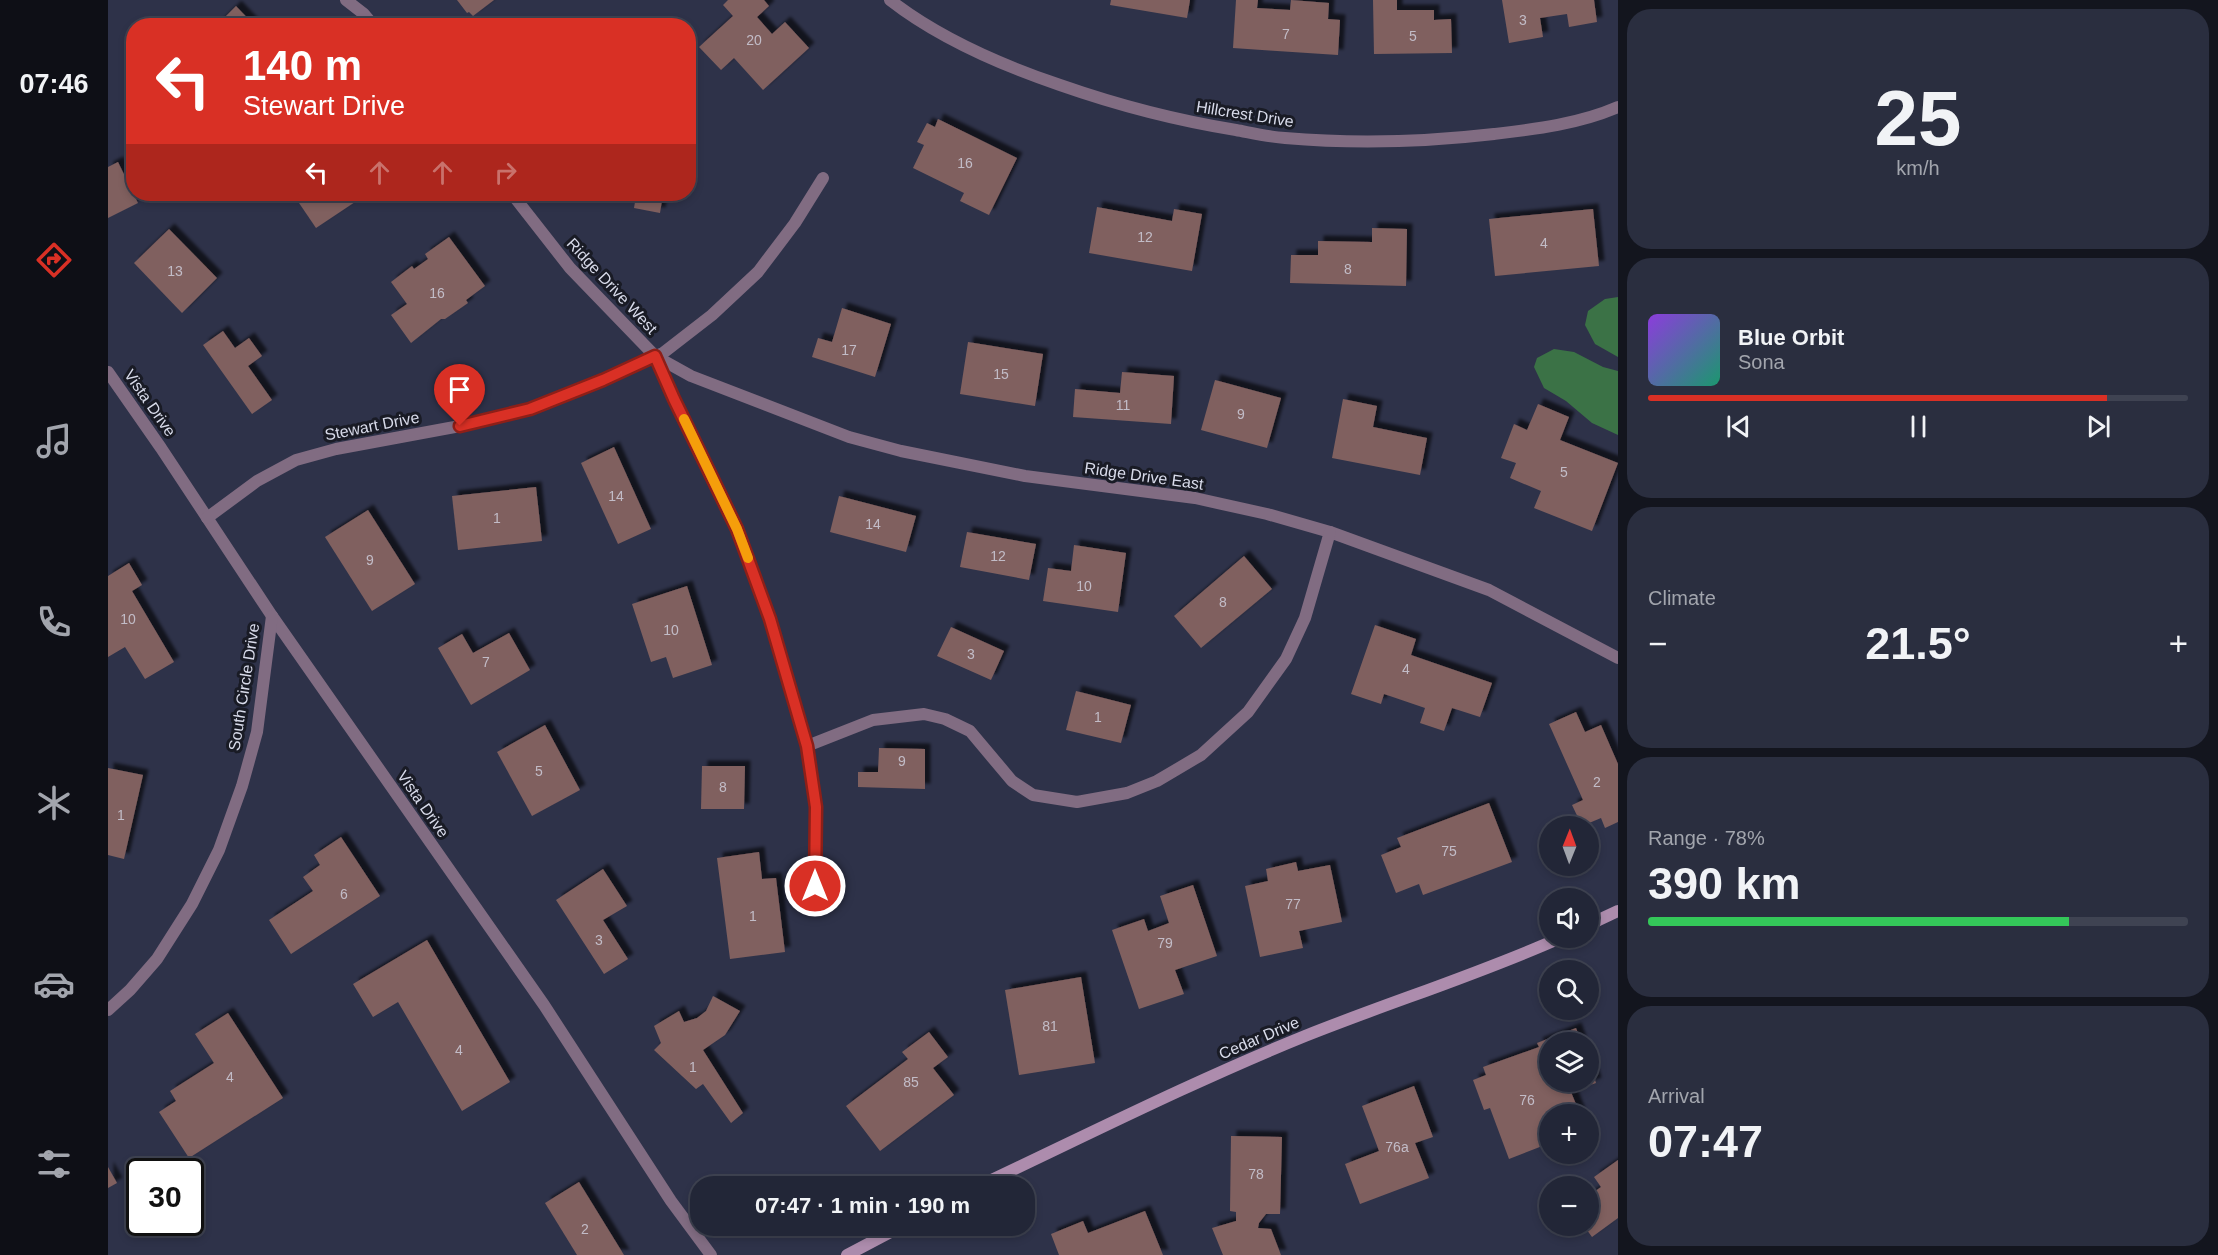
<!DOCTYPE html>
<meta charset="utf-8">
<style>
:root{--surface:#222637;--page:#2a2e3f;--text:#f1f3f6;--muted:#a2a5ad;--line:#3f4352;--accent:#d93025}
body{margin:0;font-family:Arial,sans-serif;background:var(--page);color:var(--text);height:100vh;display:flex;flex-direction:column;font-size:22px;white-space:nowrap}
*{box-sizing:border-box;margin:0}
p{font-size:20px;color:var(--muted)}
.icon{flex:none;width:33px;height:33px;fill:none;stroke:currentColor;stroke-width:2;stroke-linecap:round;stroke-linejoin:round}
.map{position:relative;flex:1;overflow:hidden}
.sheet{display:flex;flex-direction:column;gap:9px;padding:9px;background:#13151e;width:600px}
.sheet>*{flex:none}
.top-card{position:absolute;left:18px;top:18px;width:570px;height:183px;border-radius:24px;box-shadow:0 3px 9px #0003,0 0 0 2px var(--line);background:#d93025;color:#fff;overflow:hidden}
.needle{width:39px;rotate:1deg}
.tools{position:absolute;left:1431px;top:816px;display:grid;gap:12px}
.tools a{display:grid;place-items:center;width:60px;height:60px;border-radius:50%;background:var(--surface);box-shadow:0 3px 9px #0003,0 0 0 2px var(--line);font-size:30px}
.speed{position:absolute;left:18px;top:1158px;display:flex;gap:12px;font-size:30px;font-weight:700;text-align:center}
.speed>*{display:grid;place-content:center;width:78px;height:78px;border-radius:50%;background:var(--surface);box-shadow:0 3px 9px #0003,0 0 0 2px var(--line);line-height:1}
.speed .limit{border:3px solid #111;border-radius:9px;background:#fff;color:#111}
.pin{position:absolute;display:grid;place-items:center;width:51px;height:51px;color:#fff;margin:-62px -26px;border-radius:50% 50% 50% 0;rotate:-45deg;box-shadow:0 0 6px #0007}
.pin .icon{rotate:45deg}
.me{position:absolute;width:66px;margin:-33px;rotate:0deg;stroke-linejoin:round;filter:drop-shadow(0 0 4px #0008)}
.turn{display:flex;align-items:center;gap:21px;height:126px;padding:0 18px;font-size:27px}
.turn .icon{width:78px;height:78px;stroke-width:2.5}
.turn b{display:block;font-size:42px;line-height:51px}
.lanes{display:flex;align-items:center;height:57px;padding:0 18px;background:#0003;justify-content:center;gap:30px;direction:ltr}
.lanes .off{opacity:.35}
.big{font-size:45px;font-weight:800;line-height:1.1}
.sheet .card{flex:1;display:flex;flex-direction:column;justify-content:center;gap:9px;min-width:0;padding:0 21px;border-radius:24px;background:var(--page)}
.sheet .dial{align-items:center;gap:0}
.dial b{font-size:78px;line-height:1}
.song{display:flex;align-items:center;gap:18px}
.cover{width:72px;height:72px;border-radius:9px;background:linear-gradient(135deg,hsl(270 70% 55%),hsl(160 70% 35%))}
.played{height:6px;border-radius:3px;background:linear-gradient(90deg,var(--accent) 85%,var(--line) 85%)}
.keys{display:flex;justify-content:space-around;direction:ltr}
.heat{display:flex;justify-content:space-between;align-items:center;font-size:33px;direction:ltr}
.charge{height:9px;border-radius:4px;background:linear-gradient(90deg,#34c759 78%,var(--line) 0)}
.trip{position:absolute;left:582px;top:1176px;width:345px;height:60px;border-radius:24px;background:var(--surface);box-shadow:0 3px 9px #0003,0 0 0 2px var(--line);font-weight:800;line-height:60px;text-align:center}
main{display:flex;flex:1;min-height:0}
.dock{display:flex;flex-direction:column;width:108px;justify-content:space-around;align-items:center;background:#0e0f16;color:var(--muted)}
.dock .icon{width:42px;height:42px}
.dock .selected{color:var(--accent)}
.dock b{font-size:27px;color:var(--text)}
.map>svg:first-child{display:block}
.forest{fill:#3b7246}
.building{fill:#80605f;filter:url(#shadow)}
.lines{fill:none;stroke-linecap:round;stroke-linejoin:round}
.street{stroke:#816c82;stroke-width:12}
.secondary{stroke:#ad8cad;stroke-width:12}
.route-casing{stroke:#8d1f18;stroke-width:15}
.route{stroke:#d93025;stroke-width:10}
.slow{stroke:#f59e0b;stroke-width:10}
.labels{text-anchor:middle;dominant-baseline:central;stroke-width:6;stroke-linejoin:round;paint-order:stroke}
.number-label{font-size:14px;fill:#c2bcc7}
.street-label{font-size:16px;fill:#d8dbea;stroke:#191b25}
</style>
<main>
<nav class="dock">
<b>07:46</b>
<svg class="icon selected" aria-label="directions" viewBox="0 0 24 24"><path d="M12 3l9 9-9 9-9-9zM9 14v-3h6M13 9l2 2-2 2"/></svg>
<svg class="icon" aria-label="music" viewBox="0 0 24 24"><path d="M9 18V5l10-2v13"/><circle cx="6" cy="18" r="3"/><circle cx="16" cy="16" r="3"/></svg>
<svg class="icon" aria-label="phone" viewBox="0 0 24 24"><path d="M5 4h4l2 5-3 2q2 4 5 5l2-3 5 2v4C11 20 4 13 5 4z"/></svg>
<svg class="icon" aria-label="climate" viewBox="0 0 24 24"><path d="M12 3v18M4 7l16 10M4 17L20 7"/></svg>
<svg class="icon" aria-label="car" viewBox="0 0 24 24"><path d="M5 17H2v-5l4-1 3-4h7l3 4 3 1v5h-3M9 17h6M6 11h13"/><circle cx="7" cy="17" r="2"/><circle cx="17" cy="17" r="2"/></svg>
<svg class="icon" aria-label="filters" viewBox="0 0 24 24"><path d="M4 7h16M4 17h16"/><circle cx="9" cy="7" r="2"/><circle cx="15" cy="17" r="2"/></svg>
</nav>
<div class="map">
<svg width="1510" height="1255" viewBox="0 0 1510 1255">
<defs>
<filter id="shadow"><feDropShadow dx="5.5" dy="-5.5" stdDeviation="1.5" flood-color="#0009"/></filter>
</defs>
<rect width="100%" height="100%" fill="#2e3249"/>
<g class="forest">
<polygon points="1510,297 1510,357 1487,344 1477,325 1480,311 1497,299"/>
<polygon points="1446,349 1466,352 1495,367 1510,371 1510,435 1484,423 1458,401 1436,388 1426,367 1429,358"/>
</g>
<g class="building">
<polygon points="349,0 386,0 365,16 361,12 359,13"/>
<polygon points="620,0 656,0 661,6 649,17 664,34 677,22 701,48 655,90 626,58 613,70 591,47 625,16 615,5"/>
<polygon points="1003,0 1082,0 1079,18 1002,5"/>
<polygon points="1128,0 1150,0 1149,8 1182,10 1183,0 1221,3 1220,19 1232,20 1230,55 1125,48"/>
<polygon points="1265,0 1289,0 1289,10 1326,10 1326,20 1343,19 1344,53 1266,54"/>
<polygon points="1394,0 1486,0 1489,22 1461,27 1459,14 1432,18 1435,37 1401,43"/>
<polygon points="128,6 147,26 108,26"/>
<polygon points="830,119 909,158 881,215 852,201 856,193 805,168 816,145 809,142 819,123 827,127"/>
<polygon points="10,162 30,203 0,218 0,167"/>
<polygon points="198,194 259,194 208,228 189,200"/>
<polygon points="472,194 517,194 515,203"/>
<polygon points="520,194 555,194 552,213 526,208 528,196"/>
<polygon points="989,207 1064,221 1066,209 1094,214 1084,271 981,253"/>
<polygon points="1485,209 1491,266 1387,276 1381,219"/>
<polygon points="1264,228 1299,229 1298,286 1182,283 1183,255 1210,255 1210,241 1264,242"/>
<polygon points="61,229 109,278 74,313 26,263"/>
<polygon points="341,237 377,286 358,300 360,303 337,319 333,319 303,343 283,315 299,304 283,282 304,266 306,269 320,259 317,254"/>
<polygon points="734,308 783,324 767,377 704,357 710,338 724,342"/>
<polygon points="115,331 127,348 141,338 154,356 140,366 164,400 144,414 95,345"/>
<polygon points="860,342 935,354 927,406 852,394"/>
<polygon points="1014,372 1066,376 1063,424 965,417 967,389 1012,393"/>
<polygon points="1107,380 1173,398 1159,448 1093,430"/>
<polygon points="1235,399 1269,406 1265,427 1319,438 1312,475 1224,458"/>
<polygon points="1430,404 1461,417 1452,440 1510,463 1484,531 1426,508 1433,491 1402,478 1408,463 1393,458 1406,424 1419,430"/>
<polygon points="506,447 543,529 510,544 473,463"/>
<polygon points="428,487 434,541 350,550 344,496"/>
<polygon points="731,496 808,516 798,552 722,532"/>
<polygon points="260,510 307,584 264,611 217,537"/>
<polygon points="859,532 928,544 921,580 852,567"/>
<polygon points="966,545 1018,553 1010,612 935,601 940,568 963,571"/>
<polygon points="1136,556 1164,589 1093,648 1066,616"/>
<polygon points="21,563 34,585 24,591 66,662 37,679 17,647 0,657 0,576"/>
<polygon points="579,586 604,665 565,678 558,657 543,662 524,604"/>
<polygon points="1267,625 1308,639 1303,655 1384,683 1372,717 1344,708 1336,731 1312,723 1317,708 1276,694 1273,704 1243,694"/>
<polygon points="843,627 896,651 883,680 829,656"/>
<polygon points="401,633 422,670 363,705 330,648 354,634 365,653"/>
<polygon points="968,691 1023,705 1013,743 958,730"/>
<polygon points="1468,712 1477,732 1493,725 1510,764 1510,822 1497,828 1493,818 1474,826 1464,805 1475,800 1441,724"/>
<polygon points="437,725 472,790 424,816 389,752"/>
<polygon points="771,748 817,749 817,789 750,787 750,772 770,772"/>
<polygon points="594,766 637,766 636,809 593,809"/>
<polygon points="0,768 35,775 16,859 0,855"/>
<polygon points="1381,803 1404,862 1315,895 1311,884 1288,893 1273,855 1293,847 1289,838"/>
<polygon points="233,837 272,896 183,954 161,920 205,891 195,877 212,865 206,855"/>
<polygon points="651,852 654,879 668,878 677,952 622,959 609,858"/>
<polygon points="1188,862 1190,871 1222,865 1234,922 1191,931 1195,948 1152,957 1137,886 1160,881 1158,869"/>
<polygon points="495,869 519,906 495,920 520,959 496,974 448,900"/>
<polygon points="1085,885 1109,956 1067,970 1076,994 1031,1009 1004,930 1036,919 1040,931 1061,923 1052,896"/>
<polygon points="319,940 402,1082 354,1111 290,1002 265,1017 245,984"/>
<polygon points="973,977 987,1063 911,1075 897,990"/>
<polygon points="605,996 632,1011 617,1035 595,1050 635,1113 623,1123 595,1084 588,1089 546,1050 553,1043 546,1026 571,1011 576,1022 589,1018 598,1011"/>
<polygon points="120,1013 175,1098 81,1158 51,1112 68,1101 62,1091 106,1063 87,1034"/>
<polygon points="1468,1028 1473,1042 1442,1042 1442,1082 1480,1082 1481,1062 1488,1083 1463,1092 1472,1114 1442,1114 1442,1143 1401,1159 1382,1108 1376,1110 1365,1080 1378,1075 1375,1067 1431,1047 1429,1043"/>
<polygon points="821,1032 840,1057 825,1068 846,1095 772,1151 738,1106 800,1059 794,1052"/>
<polygon points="1306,1086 1325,1137 1307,1143 1321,1178 1252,1204 1237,1164 1271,1151 1254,1106"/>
<polygon points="1123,1136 1174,1137 1172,1214 1158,1214 1151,1223 1150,1228 1163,1229 1173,1255 1115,1255 1104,1228 1128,1221 1128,1212 1122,1211"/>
<polygon points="1510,1160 1510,1218 1484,1237 1476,1226 1480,1226 1480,1196 1493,1187 1486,1177"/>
<polygon points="0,1167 9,1183 0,1188"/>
<polygon points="471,1182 516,1255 469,1255 437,1203"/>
<polygon points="1037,1211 1055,1255 951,1255 943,1234 975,1221 980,1233"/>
</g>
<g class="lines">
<g class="street">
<polyline points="238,0 256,14 266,26"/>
<path d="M 782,0 C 832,39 893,65 952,85 C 1012,106 1066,120 1128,130 C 1144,133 1161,137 1177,138 C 1247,144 1317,142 1386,134 C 1428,129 1471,124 1510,107"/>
<polyline points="404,194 462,268 547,356 566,399 629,529 662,619 699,746 708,807 707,886"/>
<polyline points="547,356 583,376 741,437 793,451 917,476 1087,498 1159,514 1222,532 1381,590 1510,658"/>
<polyline points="0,372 53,448 164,616 436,1005 563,1201 603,1255"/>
<polyline points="99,518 149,481 188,460 228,449 352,426 422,409 495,380 555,353 604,315 650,272 687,223 715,178"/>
<polyline points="699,746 765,720 816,714 837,719 862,731 904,781 925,795 969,802 1019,793 1049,781 1093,755 1140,712 1178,659 1197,618 1222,532"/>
<polyline points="0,1010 22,990 49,959 84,904 111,850 134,786 149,732 164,616"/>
</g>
<g class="secondary">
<polyline points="1480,925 1510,911"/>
<path d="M 871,1186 C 979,1135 1086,1081 1197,1036 C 1282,1002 1369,975 1452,938"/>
<polyline points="739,1255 794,1226"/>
</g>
</g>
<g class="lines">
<g class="route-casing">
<polyline id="route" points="352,426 422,409 495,380 547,356 566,399 629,529 662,619 699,746 708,807 707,886"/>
</g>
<use href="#route" class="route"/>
<polyline class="slow" points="576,419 629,529 640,558"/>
</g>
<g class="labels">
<g class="number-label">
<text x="1415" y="20">3</text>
<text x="1178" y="34">7</text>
<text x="1305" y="36">5</text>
<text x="646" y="40">20</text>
<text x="857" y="163">16</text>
<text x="1037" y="237">12</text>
<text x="1436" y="243">4</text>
<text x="1240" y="269">8</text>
<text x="67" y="271">13</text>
<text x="329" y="293">16</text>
<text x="741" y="350">17</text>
<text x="893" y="374">15</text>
<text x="1015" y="405">11</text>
<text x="1133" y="414">9</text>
<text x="1456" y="472">5</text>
<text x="508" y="496">14</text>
<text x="389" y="518">1</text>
<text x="765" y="524">14</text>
<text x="890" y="556">12</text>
<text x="262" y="560">9</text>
<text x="976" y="586">10</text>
<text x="1115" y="602">8</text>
<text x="20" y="619">10</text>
<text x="563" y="630">10</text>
<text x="863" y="654">3</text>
<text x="378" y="662">7</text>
<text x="1298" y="669">4</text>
<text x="990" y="717">1</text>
<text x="794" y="761">9</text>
<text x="431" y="771">5</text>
<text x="1489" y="782">2</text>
<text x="615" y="787">8</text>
<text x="13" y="815">1</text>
<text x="1341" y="851">75</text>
<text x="236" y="894">6</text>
<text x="1185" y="904">77</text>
<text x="645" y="916">1</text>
<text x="491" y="940">3</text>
<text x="1057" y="943">79</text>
<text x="942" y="1026">81</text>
<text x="351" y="1050">4</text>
<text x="585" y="1067">1</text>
<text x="122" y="1077">4</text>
<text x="803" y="1082">85</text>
<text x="1419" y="1100">76</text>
<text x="1289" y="1147">76a</text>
<text x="1148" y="1174">78</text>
<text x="477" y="1229">2</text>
</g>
<g class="street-label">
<text transform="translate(1137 114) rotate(9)">Hillcrest Drive</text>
<text transform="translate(504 286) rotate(47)">Ridge Drive West</text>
<text transform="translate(42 403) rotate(55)">Vista Drive</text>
<text transform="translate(264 426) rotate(-11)">Stewart Drive</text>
<text transform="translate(1036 476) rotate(8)">Ridge Drive East</text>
<text transform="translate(136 687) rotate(-81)">South Circle Drive</text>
<text transform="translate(315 804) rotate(55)">Vista Drive</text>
<text transform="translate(1151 1038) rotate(-23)">Cedar Drive</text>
</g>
</g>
</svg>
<div class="tools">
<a><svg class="needle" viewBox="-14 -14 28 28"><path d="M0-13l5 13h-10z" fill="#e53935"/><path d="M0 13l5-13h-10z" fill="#a2a5ad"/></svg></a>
<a><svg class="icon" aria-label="sound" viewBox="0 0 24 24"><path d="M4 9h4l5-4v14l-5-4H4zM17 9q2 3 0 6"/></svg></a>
<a><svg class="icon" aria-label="search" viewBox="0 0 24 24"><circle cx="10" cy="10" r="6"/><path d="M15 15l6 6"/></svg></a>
<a><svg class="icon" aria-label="layers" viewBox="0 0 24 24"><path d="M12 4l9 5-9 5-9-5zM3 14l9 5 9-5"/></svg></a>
<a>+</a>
<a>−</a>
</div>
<div class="speed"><div class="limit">30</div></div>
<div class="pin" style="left:352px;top:426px;background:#d93025"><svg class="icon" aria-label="arrive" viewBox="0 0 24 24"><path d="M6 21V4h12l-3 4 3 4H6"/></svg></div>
<svg class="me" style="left:707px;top:886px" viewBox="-20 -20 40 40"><circle r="17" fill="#d93025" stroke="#fff" stroke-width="3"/><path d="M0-11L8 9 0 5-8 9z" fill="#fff"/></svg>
<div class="trip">07:47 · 1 min · 190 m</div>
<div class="top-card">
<div class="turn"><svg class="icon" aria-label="left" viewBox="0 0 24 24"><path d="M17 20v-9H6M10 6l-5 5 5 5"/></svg><div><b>140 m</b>Stewart Drive</div></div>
<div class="lanes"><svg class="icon" aria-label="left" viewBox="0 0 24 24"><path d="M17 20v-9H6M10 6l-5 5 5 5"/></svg><svg class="icon off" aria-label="ahead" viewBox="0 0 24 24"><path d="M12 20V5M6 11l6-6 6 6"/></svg><svg class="icon off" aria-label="ahead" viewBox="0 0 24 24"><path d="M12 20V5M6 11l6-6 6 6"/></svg><svg class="icon off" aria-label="right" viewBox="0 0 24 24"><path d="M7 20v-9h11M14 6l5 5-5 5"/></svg></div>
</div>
</div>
<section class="sheet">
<div class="card dial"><b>25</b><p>km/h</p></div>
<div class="card">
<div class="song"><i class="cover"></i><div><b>Blue Orbit</b><p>Sona</p></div></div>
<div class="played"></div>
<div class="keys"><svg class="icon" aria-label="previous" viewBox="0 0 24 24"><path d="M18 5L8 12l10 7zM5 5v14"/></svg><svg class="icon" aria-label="pause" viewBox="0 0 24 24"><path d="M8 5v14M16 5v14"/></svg><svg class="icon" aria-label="next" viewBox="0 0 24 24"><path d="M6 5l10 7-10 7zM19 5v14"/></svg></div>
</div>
<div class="card"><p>Climate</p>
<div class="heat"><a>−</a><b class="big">21.5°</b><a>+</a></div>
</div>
<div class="card"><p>Range · 78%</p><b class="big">390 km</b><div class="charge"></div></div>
<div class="card"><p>Arrival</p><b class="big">07:47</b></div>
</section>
</main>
